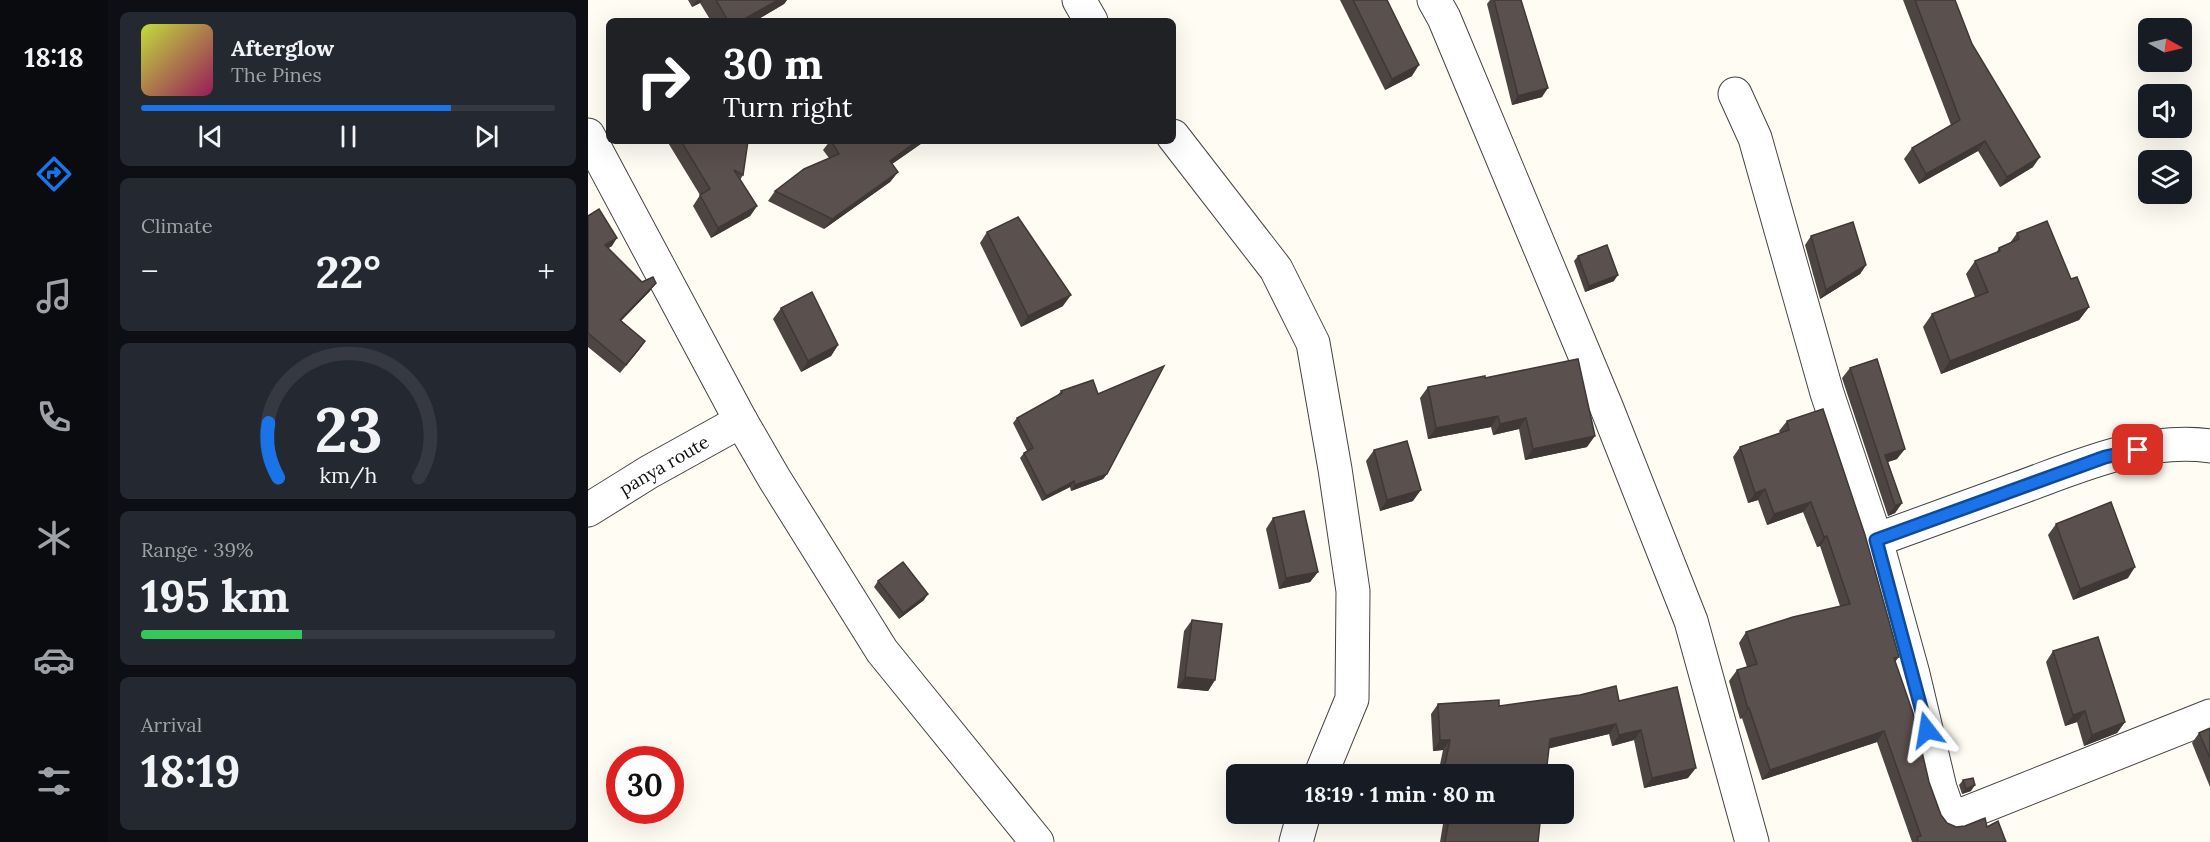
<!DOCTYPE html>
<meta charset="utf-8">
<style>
:root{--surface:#171b24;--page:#242831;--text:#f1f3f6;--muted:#9ea1a6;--line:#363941;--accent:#1a73e8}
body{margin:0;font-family:Lora,serif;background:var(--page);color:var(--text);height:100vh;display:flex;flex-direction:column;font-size:22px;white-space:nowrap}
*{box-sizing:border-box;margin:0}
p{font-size:20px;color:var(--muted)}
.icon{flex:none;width:33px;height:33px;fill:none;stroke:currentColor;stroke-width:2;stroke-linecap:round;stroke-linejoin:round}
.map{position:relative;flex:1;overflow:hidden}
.sheet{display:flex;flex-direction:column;gap:12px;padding:12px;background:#0d0f14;width:480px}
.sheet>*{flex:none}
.top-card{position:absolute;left:18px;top:18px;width:570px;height:126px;border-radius:9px;box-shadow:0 6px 24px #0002;background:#202124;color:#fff;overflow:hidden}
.needle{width:39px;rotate:98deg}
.fabs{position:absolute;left:1550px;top:18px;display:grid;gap:12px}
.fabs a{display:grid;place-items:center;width:54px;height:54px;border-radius:9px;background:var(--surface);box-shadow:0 6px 24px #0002;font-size:30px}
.speed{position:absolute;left:18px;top:746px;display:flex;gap:12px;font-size:30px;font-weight:700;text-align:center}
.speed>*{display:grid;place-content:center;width:78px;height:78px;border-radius:50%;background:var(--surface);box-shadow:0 6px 24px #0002;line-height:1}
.speed .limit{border:9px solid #d22;background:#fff;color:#111}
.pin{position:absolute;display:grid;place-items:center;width:51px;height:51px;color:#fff;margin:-26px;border-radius:12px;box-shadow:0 3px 9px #0006}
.me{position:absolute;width:66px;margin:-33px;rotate:346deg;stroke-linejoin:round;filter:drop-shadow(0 0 4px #0008)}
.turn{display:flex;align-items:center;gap:21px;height:126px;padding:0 18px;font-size:27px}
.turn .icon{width:78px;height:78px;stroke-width:2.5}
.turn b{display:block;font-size:42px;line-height:51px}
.big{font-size:45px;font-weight:700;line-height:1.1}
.sheet .widget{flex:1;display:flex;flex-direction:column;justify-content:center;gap:9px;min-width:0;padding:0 21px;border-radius:9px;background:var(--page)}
.sheet .dial{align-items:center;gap:0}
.dial svg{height:156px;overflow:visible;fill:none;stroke:var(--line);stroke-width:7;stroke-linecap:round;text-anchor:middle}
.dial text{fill:var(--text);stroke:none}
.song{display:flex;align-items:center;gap:18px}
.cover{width:72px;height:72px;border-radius:9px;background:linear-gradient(135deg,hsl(70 70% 55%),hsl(330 70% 35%))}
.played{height:6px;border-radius:3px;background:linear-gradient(90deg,var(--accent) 75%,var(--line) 75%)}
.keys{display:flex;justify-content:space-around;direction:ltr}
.heat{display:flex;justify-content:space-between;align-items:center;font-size:33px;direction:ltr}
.charge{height:9px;border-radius:4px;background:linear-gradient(90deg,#34c759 39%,var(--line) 0)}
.trip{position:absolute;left:638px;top:764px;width:348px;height:60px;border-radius:9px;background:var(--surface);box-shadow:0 6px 24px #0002;font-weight:700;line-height:60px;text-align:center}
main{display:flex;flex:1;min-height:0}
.dock{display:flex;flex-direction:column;width:108px;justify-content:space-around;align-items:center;background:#090b0e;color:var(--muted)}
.dock .icon{width:42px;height:42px}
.dock .selected{color:var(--accent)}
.dock b{font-size:27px;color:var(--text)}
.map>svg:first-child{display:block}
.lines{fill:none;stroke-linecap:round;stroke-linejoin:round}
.street-casing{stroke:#444;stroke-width:35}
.street{stroke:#fff;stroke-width:33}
.wall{fill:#4d4542}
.shaded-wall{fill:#3f3836}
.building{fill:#5a504d;stroke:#3f3836;stroke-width:1.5}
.route-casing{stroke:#114b97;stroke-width:15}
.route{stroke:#1a73e8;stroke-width:10}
.labels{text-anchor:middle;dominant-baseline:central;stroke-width:6;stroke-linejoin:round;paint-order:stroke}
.street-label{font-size:18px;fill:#111;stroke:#fff}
</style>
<main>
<nav class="dock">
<b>18:18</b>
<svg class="icon selected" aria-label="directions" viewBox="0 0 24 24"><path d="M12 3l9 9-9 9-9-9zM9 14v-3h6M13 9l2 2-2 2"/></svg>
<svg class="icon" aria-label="music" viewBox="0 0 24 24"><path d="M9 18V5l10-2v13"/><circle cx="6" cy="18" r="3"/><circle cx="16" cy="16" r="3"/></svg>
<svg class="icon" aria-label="phone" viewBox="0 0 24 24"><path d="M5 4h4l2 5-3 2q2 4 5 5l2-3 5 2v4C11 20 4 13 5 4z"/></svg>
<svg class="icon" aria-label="climate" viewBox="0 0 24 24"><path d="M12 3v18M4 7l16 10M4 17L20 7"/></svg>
<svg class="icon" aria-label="car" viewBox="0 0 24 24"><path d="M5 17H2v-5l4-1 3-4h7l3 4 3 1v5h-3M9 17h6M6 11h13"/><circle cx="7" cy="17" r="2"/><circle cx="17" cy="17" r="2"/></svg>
<svg class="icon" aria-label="filters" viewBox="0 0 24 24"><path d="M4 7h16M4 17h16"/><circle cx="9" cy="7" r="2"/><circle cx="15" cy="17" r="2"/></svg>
</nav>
<section class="sheet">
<div class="widget">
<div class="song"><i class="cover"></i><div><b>Afterglow</b><p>The Pines</p></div></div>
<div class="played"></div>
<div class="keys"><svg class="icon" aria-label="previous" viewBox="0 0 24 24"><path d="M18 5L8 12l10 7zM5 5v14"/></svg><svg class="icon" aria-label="pause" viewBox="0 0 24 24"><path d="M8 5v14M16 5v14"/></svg><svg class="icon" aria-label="next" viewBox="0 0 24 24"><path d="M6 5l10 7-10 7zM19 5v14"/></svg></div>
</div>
<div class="widget"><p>Climate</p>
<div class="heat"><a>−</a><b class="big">22°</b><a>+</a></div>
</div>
<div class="widget dial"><svg viewBox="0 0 100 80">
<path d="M14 69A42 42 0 1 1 86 69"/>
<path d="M14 69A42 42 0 0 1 9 41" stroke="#1a73e8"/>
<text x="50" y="56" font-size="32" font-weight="700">23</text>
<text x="50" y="72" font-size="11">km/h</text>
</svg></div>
<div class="widget"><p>Range · 39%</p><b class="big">195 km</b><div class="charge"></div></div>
<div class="widget"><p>Arrival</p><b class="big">18:19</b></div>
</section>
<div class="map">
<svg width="1622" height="842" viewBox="0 0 1622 842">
<rect width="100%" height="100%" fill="#fffcf4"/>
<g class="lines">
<g class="street-casing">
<g id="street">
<polyline points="491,0 503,21"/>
<polyline points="846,0 856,18 1018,406 1103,621 1164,842"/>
<polyline points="1147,94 1167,138 1239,393 1288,540 1325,674 1352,788 1363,819 1622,716"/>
<polyline points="0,135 153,421 186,478 294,651 449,842"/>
<polyline points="585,136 688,269 725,343 747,469 765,591 764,699 733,774"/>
<polyline points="0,510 61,472 153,421"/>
<path d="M 1288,540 C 1336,523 1383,505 1431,488 C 1492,466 1556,437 1622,446"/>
<polyline points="708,842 716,813"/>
</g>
</g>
<use href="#street" class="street"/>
</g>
<g class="wall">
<polygon points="100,0 199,0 196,4 167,21 123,21 112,3 104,7"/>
<polygon points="752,0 799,0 824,76 797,90"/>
<polygon points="902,0 933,0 954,97 924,105 899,4"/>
<polygon points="1315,0 1367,0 1384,44 1445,167 1412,187 1390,151 1331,184 1316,159 1324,148 1363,125"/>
<polygon points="79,141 160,141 155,175 152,180 169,206 162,216 123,238 105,206 112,195"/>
<polygon points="242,141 337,141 304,164 310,172 302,182 236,229 180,201 187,191 241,158 235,150"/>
<polygon points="0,216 24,246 20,248 62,291 33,321 57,341 32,373 0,347"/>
<polygon points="399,232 475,306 433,327 392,243"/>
<polygon points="1429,233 1483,279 1501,307 1491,320 1353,374 1335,327 1344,314 1387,297 1378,274 1387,261 1408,253 1411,248 1422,243"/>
<polygon points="1223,236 1278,265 1272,274 1232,299 1217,245"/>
<polygon points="990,256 1026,281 997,292 986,261"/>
<polygon points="193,308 250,345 243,356 213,372 185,319"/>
<polygon points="1262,368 1309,459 1300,462 1314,503 1307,513 1300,516 1254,378"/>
<polygon points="897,378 999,447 937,460 931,429 905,435 903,427 840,439 832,398 840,387"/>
<polygon points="473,391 519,474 515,479 483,491 482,487 454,501 432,458 436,453 439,451 425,423 429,418 469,396"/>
<polygon points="1199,421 1311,657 1307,662 1341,782 1353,815 1359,823 1368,827 1399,827 1418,842 1324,842 1289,742 1174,780 1154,718 1152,719 1141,681 1149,670 1159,667 1151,643 1158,632 1252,606 1232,546 1229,547 1215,512 1179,525 1170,500 1160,503 1145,457 1152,447 1192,433 1191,431"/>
<polygon points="786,450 825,501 792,511 778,461"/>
<polygon points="685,518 730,572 722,582 691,589 678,529"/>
<polygon points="1468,524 1540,578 1485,600 1460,535"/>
<polygon points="290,581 336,600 311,619 286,587"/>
<polygon points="604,620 627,680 620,691 589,688 596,631"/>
<polygon points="1465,651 1537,722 1529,733 1496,746 1489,722 1477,726 1458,662"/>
<polygon points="1031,701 1100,778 1056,788 1046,740 1024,746 1021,734 961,748 958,774 850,774 855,750 845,751 843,714 850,704 911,706"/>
<polygon points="1622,728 1622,787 1604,743 1611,733"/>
<polygon points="1375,780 1383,791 1374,794 1371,785"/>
<polygon points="841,813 953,813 950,842 852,842 856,818 841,815"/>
</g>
<g class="shaded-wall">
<polygon points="109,0 114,0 112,3 104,7"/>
<polygon points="190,0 199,0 196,4 167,21 153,21"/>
<polygon points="831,65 824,76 797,90 804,79"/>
<polygon points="960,88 954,97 924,105 930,96"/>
<polygon points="329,141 337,141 294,171 302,161"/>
<polygon points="1397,141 1390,151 1331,184 1338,174"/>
<polygon points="1452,157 1445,167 1412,187 1419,177"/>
<polygon points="310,172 302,182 236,229 244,219"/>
<polygon points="169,206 162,216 123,238 130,228"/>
<polygon points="29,238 24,246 11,254 17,245"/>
<polygon points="1278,265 1272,274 1232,299 1238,290"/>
<polygon points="1030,275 1026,281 997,292 1001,286"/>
<polygon points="68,283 62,291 26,328 32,320"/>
<polygon points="483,295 475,306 433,327 440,316"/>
<polygon points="1501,307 1491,320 1353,374 1362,361"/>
<polygon points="57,341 51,350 32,373 38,365"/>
<polygon points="250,345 243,356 213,372 220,361"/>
<polygon points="910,416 903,427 840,439 848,428"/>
<polygon points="938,418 931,429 905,435 912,424"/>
<polygon points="1007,436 999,447 937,460 945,449"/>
<polygon points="1317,449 1309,459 1293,464 1297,455"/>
<polygon points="519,474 515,479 483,491 487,485"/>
<polygon points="486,481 482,487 454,501 458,496"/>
<polygon points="1177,489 1170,500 1160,503 1167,493"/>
<polygon points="833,490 825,501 792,511 799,500"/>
<polygon points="1223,502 1215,512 1179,525 1186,514"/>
<polygon points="1314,503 1307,513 1300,516 1307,506"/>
<polygon points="1239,536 1232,546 1229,547 1236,537"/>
<polygon points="1547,567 1540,578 1485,600 1492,589"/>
<polygon points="730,572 722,582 691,589 698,578"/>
<polygon points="340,594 336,600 311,619 315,613"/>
<polygon points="597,677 627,680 620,691 589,688"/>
<polygon points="1161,708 1154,718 1152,719 1160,709"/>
<polygon points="1497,711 1489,722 1477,726 1485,715"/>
<polygon points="1537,722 1529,733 1496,746 1504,735"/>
<polygon points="1028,724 1021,734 955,750 962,739"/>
<polygon points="1053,730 1046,740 1024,746 1031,735"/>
<polygon points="1296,731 1289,742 1174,780 1182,770"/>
<polygon points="852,740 862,740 855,750 845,751"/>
<polygon points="1108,768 1100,778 1056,788 1064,778"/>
<polygon points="1387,785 1383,791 1374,794 1378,789"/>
<polygon points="842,813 859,813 856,818 841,815"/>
</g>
<g class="building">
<polygon points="128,0 190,0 153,21 140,21"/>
<polygon points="765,0 799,0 831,65 804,79"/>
<polygon points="906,0 933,0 960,88 930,96"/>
<polygon points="1327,0 1367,0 1384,44 1452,157 1419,177 1397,141 1338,174 1324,148 1372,120"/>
<polygon points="93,141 160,141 155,175 146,170 169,206 130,228 112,195 122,189"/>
<polygon points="243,141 329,141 302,161 310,172 244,219 187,191 216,169 251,154"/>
<polygon points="11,209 29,238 17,245 54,282 65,277 68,283 32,320 57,341 38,365 0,333 0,216"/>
<polygon points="430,217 483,295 440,316 399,232"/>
<polygon points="1459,221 1483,279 1489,277 1501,307 1362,361 1344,314 1400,292 1387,261 1412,251 1411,248 1431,239 1429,233"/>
<polygon points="1265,222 1278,265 1238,290 1223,236"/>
<polygon points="1019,245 1030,275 1001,286 990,256"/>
<polygon points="224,292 250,345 220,361 193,308"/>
<polygon points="990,359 1007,436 945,449 938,418 912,424 910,416 848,428 840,387 897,376 897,378"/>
<polygon points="1289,359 1317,449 1297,455 1314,503 1307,506 1262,368"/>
<polygon points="576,366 519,474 487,485 486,481 458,496 436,453 445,448 429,418 474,393 473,391 505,380 510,394"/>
<polygon points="1235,409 1277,535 1311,657 1306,658 1325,713 1341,782 1353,815 1359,823 1368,827 1377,826 1397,818 1399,827 1410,821 1418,842 1330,842 1329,837 1333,836 1296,731 1182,770 1161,708 1160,709 1149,670 1169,664 1158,632 1205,617 1262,604 1239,536 1236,537 1223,502 1186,514 1177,489 1167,493 1152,447 1201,430 1199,421"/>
<polygon points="819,441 833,490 799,500 786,450"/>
<polygon points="1523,502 1547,567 1492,589 1468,524"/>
<polygon points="716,511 730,572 698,578 685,518"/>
<polygon points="315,562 340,594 315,613 290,581"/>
<polygon points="604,620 634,624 627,680 597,677"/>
<polygon points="1510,637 1537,722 1504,735 1497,711 1485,715 1465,651"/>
<polygon points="1028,686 1031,701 1089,687 1108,768 1064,778 1053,730 1031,735 1028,724 962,739 958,774 855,774 862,740 852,740 850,704 911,700 911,706 992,695"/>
<polygon points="1622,728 1622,758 1611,733"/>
<polygon points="1385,778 1387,785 1378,789 1375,780"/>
<polygon points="862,813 953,813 950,842 857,842"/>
</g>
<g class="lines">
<g class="route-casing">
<polyline id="route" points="1339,730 1288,540 1517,457 1550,450"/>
</g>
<use href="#route" class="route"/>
</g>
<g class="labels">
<g class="street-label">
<text transform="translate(76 465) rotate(-30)">panya route</text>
</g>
</g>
</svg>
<div class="fabs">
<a><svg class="needle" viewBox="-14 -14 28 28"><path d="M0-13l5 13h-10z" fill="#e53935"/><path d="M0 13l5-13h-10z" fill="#9ea1a6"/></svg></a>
<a><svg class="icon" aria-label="sound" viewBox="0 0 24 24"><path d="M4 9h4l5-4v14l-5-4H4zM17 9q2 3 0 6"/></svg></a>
<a><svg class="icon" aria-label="layers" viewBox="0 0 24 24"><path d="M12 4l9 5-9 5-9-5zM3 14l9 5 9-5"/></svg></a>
</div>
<div class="speed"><div class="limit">30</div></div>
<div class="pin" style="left:1550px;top:450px;background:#d93025"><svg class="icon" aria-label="arrive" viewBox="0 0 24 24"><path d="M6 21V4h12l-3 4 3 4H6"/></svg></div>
<svg class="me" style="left:1339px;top:730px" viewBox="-20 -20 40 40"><path d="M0-17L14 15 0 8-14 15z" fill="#1a73e8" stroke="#fff" stroke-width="4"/></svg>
<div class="trip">18:19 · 1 min · 80 m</div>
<div class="top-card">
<div class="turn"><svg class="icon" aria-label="right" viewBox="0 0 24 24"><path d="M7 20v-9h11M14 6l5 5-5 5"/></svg><div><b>30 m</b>Turn right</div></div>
</div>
</div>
</main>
